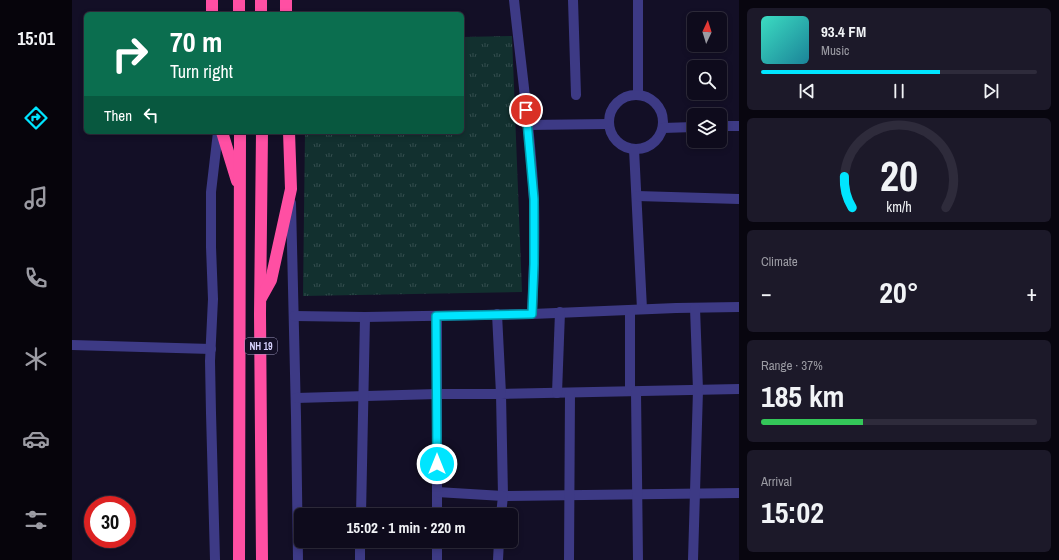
<!DOCTYPE html>
<meta charset="utf-8">
<style>
:root{--surface:#0e0b1c;--page:#1c1929;--text:#f1f3f6;--muted:#9b9ba3;--line:#2e2b3b;--accent:#00e5ff}
body{margin:0;font-family:"Archivo Narrow",sans-serif;background:var(--page);color:var(--text);height:100vh;display:flex;flex-direction:column;font-size:15px;white-space:nowrap}
*{box-sizing:border-box;margin:0}
p{font-size:13px;color:var(--muted)}
.icon{flex:none;width:22px;height:22px;fill:none;stroke:currentColor;stroke-width:2;stroke-linecap:round;stroke-linejoin:round}
.map{position:relative;flex:1;overflow:hidden}
.sheet{display:flex;flex-direction:column;gap:8px;padding:8px;background:#08060f;width:320px}
.sheet>*{flex:none}
.top-card{position:absolute;left:12px;top:12px;width:380px;height:122px;border-radius:6px;box-shadow:0 2px 6px #0003,0 0 0 1px var(--line);background:#0b6e4f;color:#fff;overflow:hidden}
.needle{width:26px;rotate:4deg}
.tools{position:absolute;left:615px;top:12px;display:grid;gap:8px}
.tools a{display:grid;place-items:center;width:40px;height:40px;border-radius:6px;background:var(--surface);box-shadow:0 2px 6px #0003,0 0 0 1px var(--line);font-size:20px}
.speed{position:absolute;left:12px;top:496px;display:flex;gap:8px;font-size:20px;font-weight:700;text-align:center}
.speed>*{display:grid;place-content:center;width:52px;height:52px;border-radius:50%;background:var(--surface);box-shadow:0 2px 6px #0003,0 0 0 1px var(--line);line-height:1}
.speed .limit{border:6px solid #d22;background:#fff;color:#111}
.pin{position:absolute;display:grid;place-items:center;width:34px;height:34px;color:#fff;margin:-17px;border:2px solid #fff;border-radius:50%;box-shadow:0 1px 4px #0007}
.me{position:absolute;width:44px;margin:-22px;rotate:0deg;stroke-linejoin:round;filter:drop-shadow(0 0 3px #0008)}
.turn{display:flex;align-items:center;gap:14px;height:84px;padding:0 20px;font-size:18px}
.turn .icon{width:52px;height:52px;stroke-width:2.5}
.turn b{display:block;font-size:28px;line-height:34px}
.then{display:flex;align-items:center;height:38px;padding:0 20px;background:#0003;gap:8px;font-size:15px}
.big{font-size:30px;font-weight:700;line-height:1.1}
.sheet .tile{flex:1;display:flex;flex-direction:column;justify-content:center;gap:6px;min-width:0;padding:0 14px;border-radius:6px;background:var(--page)}
.sheet .dial{align-items:center;gap:0}
.dial svg{height:104px;overflow:visible;fill:none;stroke:var(--line);stroke-width:7;stroke-linecap:round;text-anchor:middle}
.dial text{fill:var(--text);stroke:none}
.song{display:flex;align-items:center;gap:12px}
.cover{width:48px;height:48px;border-radius:6px;background:linear-gradient(135deg,hsl(170 70% 55%),hsl(190 70% 35%))}
.played{height:4px;border-radius:2px;background:linear-gradient(90deg,var(--accent) 65%,var(--line) 65%)}
.keys{display:flex;justify-content:space-around;direction:ltr}
.heat{display:flex;justify-content:space-between;align-items:center;font-size:22px;direction:ltr}
.charge{height:6px;border-radius:3px;background:linear-gradient(90deg,#34c759 37%,var(--line) 0)}
.trip{position:absolute;left:222px;top:508px;width:224px;height:40px;border-radius:6px;background:var(--surface);box-shadow:0 2px 6px #0003,0 0 0 1px var(--line);font-weight:700;line-height:40px;text-align:center}
main{display:flex;flex:1;min-height:0}
.menu{display:flex;flex-direction:column;width:72px;justify-content:space-around;align-items:center;background:#06040b;color:var(--muted)}
.menu .icon{width:28px;height:28px}
.menu .current{color:var(--accent)}
.menu b{font-size:18px;color:var(--text)}
.map>svg:first-child{display:block}
.grass{fill:url(#grass-tufts)}
.lines{fill:none;stroke-linecap:round;stroke-linejoin:round}
.minor{stroke:#3d3a85;stroke-width:10}
.highway{stroke:#ff4fa3;stroke-width:12}
.route-casing{stroke:#0095a6;stroke-width:10}
.route{stroke:#00e5ff;stroke-width:7}
.labels{text-anchor:middle;dominant-baseline:central;stroke-width:4;stroke-linejoin:round;paint-order:stroke}
.shield{fill:#130f26;stroke:#9e99be;stroke-width:1}
.shield-label{font-size:10px;font-weight:bold;fill:#d9d4ff}
</style>
<main>
<nav class="menu">
<b>15:01</b>
<svg class="icon current" aria-label="directions" viewBox="0 0 24 24"><path d="M12 3l9 9-9 9-9-9zM9 14v-3h6M13 9l2 2-2 2"/></svg>
<svg class="icon" aria-label="music" viewBox="0 0 24 24"><path d="M9 18V5l10-2v13"/><circle cx="6" cy="18" r="3"/><circle cx="16" cy="16" r="3"/></svg>
<svg class="icon" aria-label="phone" viewBox="0 0 24 24"><path d="M5 4h4l2 5-3 2q2 4 5 5l2-3 5 2v4C11 20 4 13 5 4z"/></svg>
<svg class="icon" aria-label="climate" viewBox="0 0 24 24"><path d="M12 3v18M4 7l16 10M4 17L20 7"/></svg>
<svg class="icon" aria-label="car" viewBox="0 0 24 24"><path d="M5 17H2v-5l4-1 3-4h7l3 4 3 1v5h-3M9 17h6M6 11h13"/><circle cx="7" cy="17" r="2"/><circle cx="17" cy="17" r="2"/></svg>
<svg class="icon" aria-label="filters" viewBox="0 0 24 24"><path d="M4 7h16M4 17h16"/><circle cx="9" cy="7" r="2"/><circle cx="15" cy="17" r="2"/></svg>
</nav>
<div class="map">
<svg width="667" height="560" viewBox="0 0 667 560">
<defs>
<pattern id="grass-tufts" width="24" height="20" patternUnits="userSpaceOnUse"><rect width="24" height="20" fill="#12302f"/><path d="M3 7l-1-3M5 7V3M7 7l1-3M15 17l-1-3M17 17v-4M19 17l1-3" fill="none" stroke="#344d4e"/></pattern>
</defs>
<rect width="100%" height="100%" fill="#130f26"/>
<polygon class="grass" points="440,36 450,292 231,296 233,132 390,132 390,37"/>
<g class="lines">
<g class="minor">
<path d="M 442,0 C 449,67 459,134 462,201 C 463,238 462,276 460,314"/>
<polyline points="501,0 504,95"/>
<polyline points="566,0 566,95"/>
<circle cx="564" cy="122" r="27"/>
<polyline points="455,125 537,124"/>
<polyline points="648,126 667,126"/>
<polyline points="591,128 622,127"/>
<polyline points="562,149 570,309"/>
<polyline points="565,196 667,199"/>
<polyline points="219,203 224,416 226,560"/>
<polyline points="222,316 293,317 460,314 604,308 667,307"/>
<polyline points="365,316 365,515"/>
<polyline points="0,345 139,349"/>
<polyline points="667,389 429,394 431,496 667,493"/>
<polyline points="558,391 558,310"/>
<polyline points="564,392 566,560"/>
<polyline points="485,393 488,312"/>
<polyline points="224,398 365,394 429,394 425,314"/>
<polyline points="365,492 431,496 429,515"/>
<polyline points="289,515 293,317"/>
<polyline points="365,541 365,560"/>
<polyline points="143,560 139,413 138,361 141,299 139,247 139,192 146,132"/>
<polyline points="288,560 288,541"/>
<polyline points="426,560 427,541"/>
<polyline points="497,560 498,393"/>
<polyline points="621,560 626,390 623,308"/>
</g>
<g class="highway">
<polyline points="140,0 140,14"/>
<polyline points="167,0 167,14"/>
<polyline points="189,0 189,14"/>
<polyline points="214,0 214,14"/>
<polyline points="150,132 165,181"/>
<polyline points="190,132 188,314 190,560"/>
<polyline points="189,298 199,280 219,189 217,132"/>
<polyline points="167,560 168,132"/>
</g>
</g>
<g class="lines">
<g class="route-casing">
<polyline id="route" points="365,464 364,316 460,314 462,264 462,199 454,110"/>
</g>
<use href="#route" class="route"/>
</g>
<g class="labels">
<rect class="shield" x="173" y="338" width="32" height="16" rx="3"/>
<g class="shield-label">
<text x="189" y="346">NH 19</text>
</g>
</g>
</svg>
<div class="tools">
<a><svg class="needle" viewBox="-14 -14 28 28"><path d="M0-13l5 13h-10z" fill="#e53935"/><path d="M0 13l5-13h-10z" fill="#9b9ba3"/></svg></a>
<a><svg class="icon" aria-label="search" viewBox="0 0 24 24"><circle cx="10" cy="10" r="6"/><path d="M15 15l6 6"/></svg></a>
<a><svg class="icon" aria-label="layers" viewBox="0 0 24 24"><path d="M12 4l9 5-9 5-9-5zM3 14l9 5 9-5"/></svg></a>
</div>
<div class="speed"><div class="limit">30</div></div>
<div class="pin" style="left:454px;top:110px;background:#d93025"><svg class="icon" aria-label="arrive" viewBox="0 0 24 24"><path d="M6 21V4h12l-3 4 3 4H6"/></svg></div>
<svg class="me" style="left:365px;top:464px" viewBox="-20 -20 40 40"><circle r="17" fill="#00e5ff" stroke="#fff" stroke-width="3"/><path d="M0-11L8 9 0 5-8 9z" fill="#fff"/></svg>
<div class="trip">15:02 · 1 min · 220 m</div>
<div class="top-card">
<div class="turn"><svg class="icon" aria-label="right" viewBox="0 0 24 24"><path d="M7 20v-9h11M14 6l5 5-5 5"/></svg><div><b>70 m</b>Turn right</div></div>
<div class="then">Then<svg class="icon" aria-label="left" viewBox="0 0 24 24"><path d="M17 20v-9H6M10 6l-5 5 5 5"/></svg></div>
</div>
</div>
<section class="sheet">
<div class="tile">
<div class="song"><i class="cover"></i><div><b>93.4 FM</b><p>Music</p></div></div>
<div class="played"></div>
<div class="keys"><svg class="icon" aria-label="previous" viewBox="0 0 24 24"><path d="M18 5L8 12l10 7zM5 5v14"/></svg><svg class="icon" aria-label="pause" viewBox="0 0 24 24"><path d="M8 5v14M16 5v14"/></svg><svg class="icon" aria-label="next" viewBox="0 0 24 24"><path d="M6 5l10 7-10 7zM19 5v14"/></svg></div>
</div>
<div class="tile dial"><svg viewBox="0 0 100 80">
<path d="M14 69A42 42 0 1 1 86 69"/>
<path d="M14 69A42 42 0 0 1 8 45" stroke="#00e5ff"/>
<text x="50" y="56" font-size="32" font-weight="700">20</text>
<text x="50" y="72" font-size="11">km/h</text>
</svg></div>
<div class="tile"><p>Climate</p>
<div class="heat"><a>−</a><b class="big">20°</b><a>+</a></div>
</div>
<div class="tile"><p>Range · 37%</p><b class="big">185 km</b><div class="charge"></div></div>
<div class="tile"><p>Arrival</p><b class="big">15:02</b></div>
</section>
</main>
